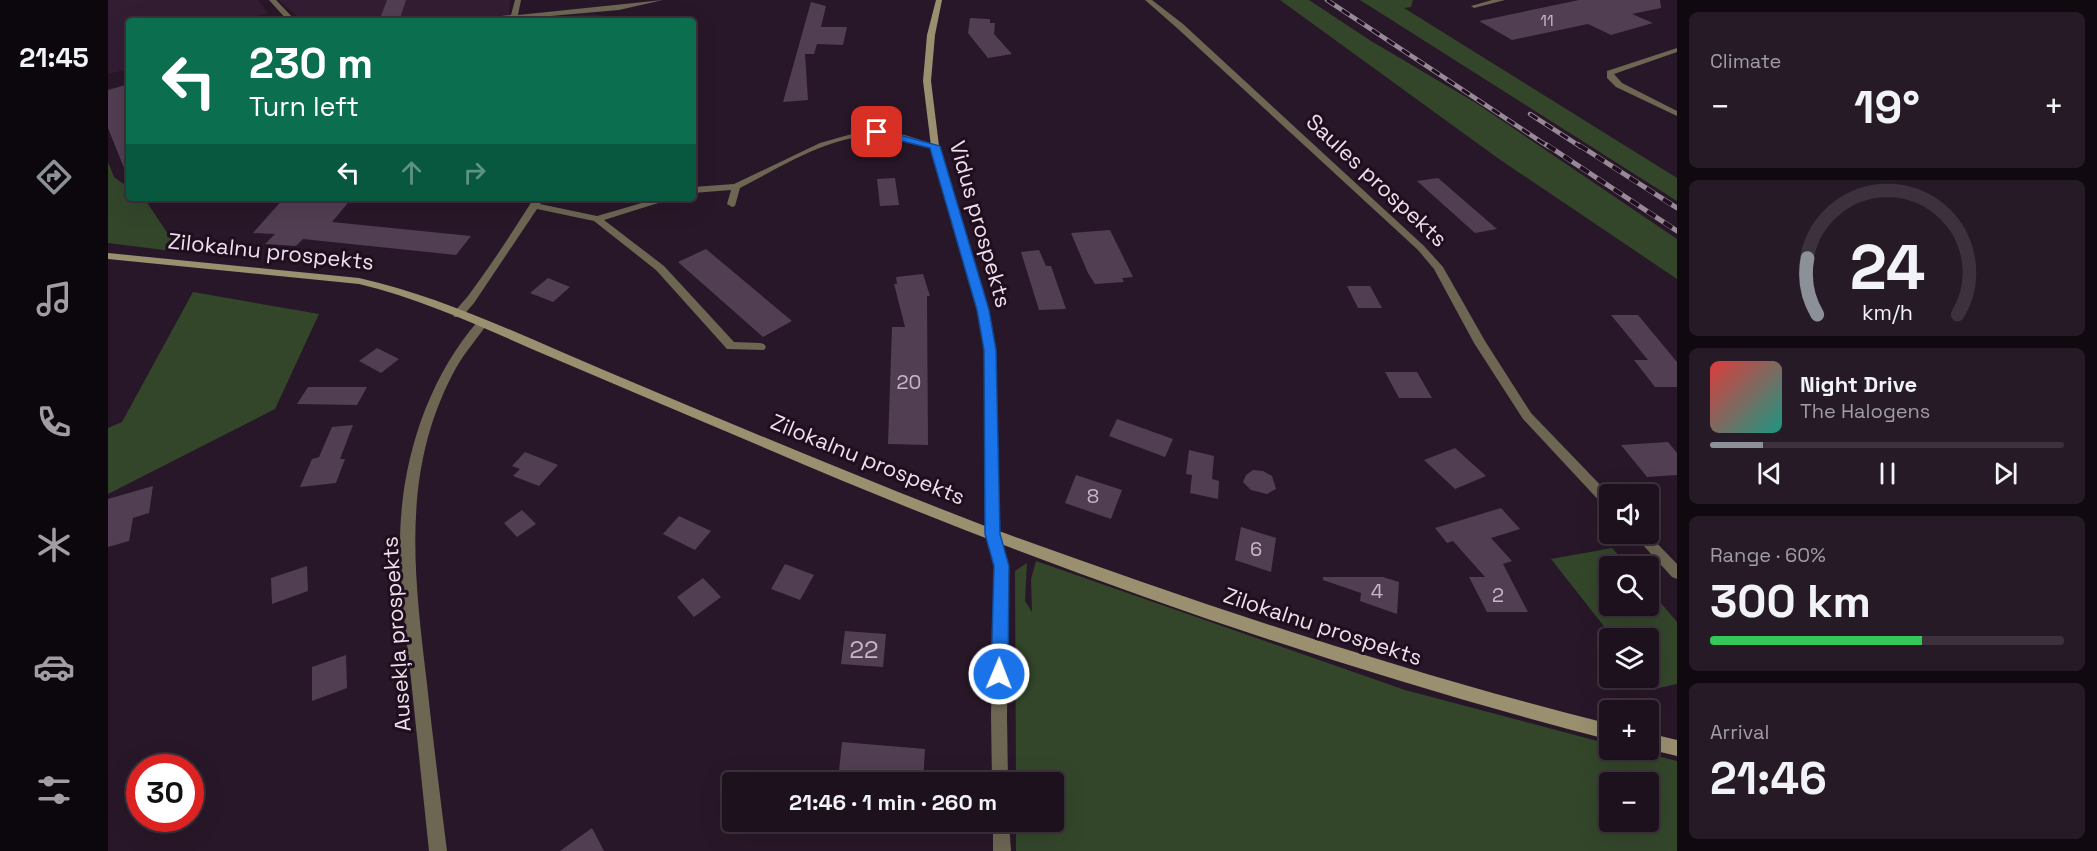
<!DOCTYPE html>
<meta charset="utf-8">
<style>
:root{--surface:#1e111e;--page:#261a27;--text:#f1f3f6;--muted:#a19da4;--line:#3c313c;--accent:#8c9099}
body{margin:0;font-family:"Space Grotesk",sans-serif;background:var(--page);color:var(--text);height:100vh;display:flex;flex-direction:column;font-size:22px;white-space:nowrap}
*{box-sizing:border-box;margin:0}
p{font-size:20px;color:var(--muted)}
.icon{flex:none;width:33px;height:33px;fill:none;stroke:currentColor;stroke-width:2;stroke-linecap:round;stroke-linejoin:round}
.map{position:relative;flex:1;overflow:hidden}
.drawer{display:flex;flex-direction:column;gap:12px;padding:12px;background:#100910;width:420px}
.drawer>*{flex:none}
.guide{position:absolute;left:18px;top:18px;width:570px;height:183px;border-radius:6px;box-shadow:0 6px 24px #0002,0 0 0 2px var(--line);background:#0b6e4f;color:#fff;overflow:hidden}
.tools{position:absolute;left:1491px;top:484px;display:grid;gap:12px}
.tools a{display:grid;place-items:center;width:60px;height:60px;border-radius:6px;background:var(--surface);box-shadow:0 6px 24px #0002,0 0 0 2px var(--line);font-size:30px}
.speed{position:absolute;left:18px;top:754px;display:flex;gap:12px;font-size:30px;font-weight:700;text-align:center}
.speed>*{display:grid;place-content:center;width:78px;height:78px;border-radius:50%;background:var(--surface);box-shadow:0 6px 24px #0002,0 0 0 2px var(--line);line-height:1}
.speed .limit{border:9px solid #d22;background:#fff;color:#111}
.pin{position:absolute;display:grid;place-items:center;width:51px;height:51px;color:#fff;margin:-26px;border-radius:12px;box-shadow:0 3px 9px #0006}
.me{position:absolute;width:66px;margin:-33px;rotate:1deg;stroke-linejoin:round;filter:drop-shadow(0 0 4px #0008)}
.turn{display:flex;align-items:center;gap:21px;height:126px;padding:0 24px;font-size:27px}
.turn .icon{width:78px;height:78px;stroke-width:2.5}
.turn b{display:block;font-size:42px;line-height:51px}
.lanes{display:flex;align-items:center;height:57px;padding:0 24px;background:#0003;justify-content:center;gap:30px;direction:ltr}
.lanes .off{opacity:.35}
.big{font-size:45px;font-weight:800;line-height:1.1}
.drawer .card{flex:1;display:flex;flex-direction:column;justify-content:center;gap:9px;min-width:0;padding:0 21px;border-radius:9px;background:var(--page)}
.drawer .dial{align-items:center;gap:0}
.dial svg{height:156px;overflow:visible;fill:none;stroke:var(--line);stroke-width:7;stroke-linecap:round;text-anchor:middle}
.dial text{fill:var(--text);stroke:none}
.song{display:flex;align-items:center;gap:18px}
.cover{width:72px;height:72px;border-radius:9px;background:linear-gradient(135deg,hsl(0 70% 55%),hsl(170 70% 35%))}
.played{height:6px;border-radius:3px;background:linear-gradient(90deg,var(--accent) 15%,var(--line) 15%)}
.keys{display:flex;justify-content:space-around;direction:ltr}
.heat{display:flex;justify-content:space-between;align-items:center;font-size:33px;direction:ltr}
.charge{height:9px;border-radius:4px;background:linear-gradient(90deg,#34c759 60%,var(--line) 0)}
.trip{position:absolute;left:614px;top:772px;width:342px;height:60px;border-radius:6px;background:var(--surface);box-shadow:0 6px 24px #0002,0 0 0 2px var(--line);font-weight:800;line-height:60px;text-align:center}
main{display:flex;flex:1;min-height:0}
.tabs{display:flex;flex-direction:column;width:108px;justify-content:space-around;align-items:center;background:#0c070c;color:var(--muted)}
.tabs .icon{width:42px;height:42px}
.tabs .active{color:var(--accent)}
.tabs b{font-size:27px;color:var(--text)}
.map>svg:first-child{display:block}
.built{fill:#331d33}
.green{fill:#33462a;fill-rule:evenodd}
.building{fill:#523e52}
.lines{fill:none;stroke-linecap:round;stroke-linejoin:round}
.minor{fill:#6d6653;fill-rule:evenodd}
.secondary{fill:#9a9070;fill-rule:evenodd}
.rail-far1-casing{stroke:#988997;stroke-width:4.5}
.rail-casing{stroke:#988997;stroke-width:5}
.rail-far1{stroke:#1f0e1e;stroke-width:3;stroke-dasharray:9;stroke-linecap:butt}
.rail{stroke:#1f0e1e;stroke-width:4;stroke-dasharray:10;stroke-linecap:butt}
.route{fill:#1a73e8;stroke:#114b97;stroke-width:1.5}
.labels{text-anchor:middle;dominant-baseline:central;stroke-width:6;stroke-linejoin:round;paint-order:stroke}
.far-number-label{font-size:16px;fill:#c6b8c6}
.number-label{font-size:20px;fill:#c6b8c6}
.street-label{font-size:22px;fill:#ede0ec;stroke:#1f0e1e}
.near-number-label{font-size:24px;fill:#c6b8c6}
</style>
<main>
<nav class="tabs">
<b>21:45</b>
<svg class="icon active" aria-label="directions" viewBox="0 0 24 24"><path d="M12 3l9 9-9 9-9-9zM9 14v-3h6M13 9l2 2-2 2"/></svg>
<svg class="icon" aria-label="music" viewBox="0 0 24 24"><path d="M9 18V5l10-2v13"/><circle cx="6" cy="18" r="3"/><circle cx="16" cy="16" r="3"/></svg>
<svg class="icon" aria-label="phone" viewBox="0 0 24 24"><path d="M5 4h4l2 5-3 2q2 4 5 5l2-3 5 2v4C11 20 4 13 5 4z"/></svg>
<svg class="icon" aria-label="climate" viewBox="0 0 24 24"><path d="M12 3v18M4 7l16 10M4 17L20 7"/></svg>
<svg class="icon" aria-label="car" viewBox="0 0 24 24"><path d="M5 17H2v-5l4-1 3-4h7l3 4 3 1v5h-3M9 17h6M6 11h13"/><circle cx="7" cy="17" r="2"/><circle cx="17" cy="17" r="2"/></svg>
<svg class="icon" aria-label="filters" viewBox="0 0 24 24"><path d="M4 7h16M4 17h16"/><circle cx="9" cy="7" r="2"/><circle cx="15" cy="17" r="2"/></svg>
</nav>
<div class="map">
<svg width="1569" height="851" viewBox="0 0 1569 851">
<rect width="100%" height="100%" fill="#281728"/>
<g class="built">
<polygon points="0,0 150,0 160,13 129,21 21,21 21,69 0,74"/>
<polygon points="171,0 402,0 401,15 339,21 195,21"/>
<polygon points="483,14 497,16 498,21 398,21"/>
</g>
<g class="green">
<polygon points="1172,0 1201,0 1263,41 1368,103 1569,239 1569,279 1391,159"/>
<polygon points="1252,0 1305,0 1303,7 1296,8 1569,178 1569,201"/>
<polygon points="0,162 6,177 21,188 21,198 34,198 38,201 72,252 0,243"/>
<polygon points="85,292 211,314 167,409 0,494 0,428 14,422"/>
<polygon points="1504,548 1521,567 1502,567 1502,606 1540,606 1541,589 1569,622 1569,684 1546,689 1537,678 1540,678 1540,639 1506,639 1443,559"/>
<path d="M 928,561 L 1297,690 L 1501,744 L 1502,750 L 1525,750 L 1569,761 L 1569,851 L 908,851 L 908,822 L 945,822 L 945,783 L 908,783 L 907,571 L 919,563 L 917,601 L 924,612 L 923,579 ZM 1502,783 L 1540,783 L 1540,822 L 1502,822 Z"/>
</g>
<g class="building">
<polygon points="279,0 298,0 291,21 271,21"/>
<polygon points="1471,0 1552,0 1553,8 1524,14 1545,23 1503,35 1480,24 1404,40 1371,21"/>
<polygon points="703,2 718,6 713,27 739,27 735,45 709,44 706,54 697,54 700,100 675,102"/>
<polygon points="862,18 882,19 882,23 887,23 886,34 904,54 880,58 860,33"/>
<polygon points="21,84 21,178 20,178 0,128 0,90"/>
<polygon points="787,178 791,205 772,206 769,179"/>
<polygon points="1330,178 1389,229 1367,233 1309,181"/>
<polygon points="176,198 244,198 224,222 363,236 348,255 195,239 188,246 157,244 167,234 145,233"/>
<polygon points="1002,230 1025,277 1014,278 1016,282 987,284 980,273 963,233"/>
<polygon points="598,249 684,321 655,337 570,262"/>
<polygon points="931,250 938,266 943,266 958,309 931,310 913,252"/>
<polygon points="815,274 822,296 819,296 820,445 780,444 784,327 797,327 786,284 789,284 788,277"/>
<polygon points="440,278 462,287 445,302 422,293"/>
<polygon points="1239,286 1262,286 1274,308 1250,308"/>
<polygon points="1503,315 1530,315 1569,362 1569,387 1547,387 1526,360 1540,360"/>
<polygon points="269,348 291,359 273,373 251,361"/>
<polygon points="1277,372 1309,372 1324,398 1291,398"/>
<polygon points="200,387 259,387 249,405 189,404"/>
<polygon points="1009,419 1065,439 1057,457 1001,436"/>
<polygon points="245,425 232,459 237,459 228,483 192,487 204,459 211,457 224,427"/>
<polygon points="1560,442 1569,453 1569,475 1539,477 1513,445"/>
<polygon points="1347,448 1378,476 1347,489 1316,460"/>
<polygon points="1081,450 1106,456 1104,479 1111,481 1110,499 1082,493 1084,475 1078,474"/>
<polygon points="417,452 450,465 431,486 405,476 412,469 404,466"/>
<polygon points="1145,470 1155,471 1164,476 1168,489 1159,494 1143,490 1135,482 1138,475"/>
<polygon points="968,475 1014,490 1003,519 957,503"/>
<polygon points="45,486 41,513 25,518 21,541 0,547 0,499"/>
<polygon points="1393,508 1412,529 1383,538 1404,561 1395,564 1420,612 1379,612 1361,577 1377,577 1345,541 1339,543 1327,528"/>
<polygon points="414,510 428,524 409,537 396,523"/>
<polygon points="571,516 603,531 587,550 555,534"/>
<polygon points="1133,527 1168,538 1163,572 1127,560"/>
<polygon points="677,564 706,575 692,600 663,589"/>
<polygon points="199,566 200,591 164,604 163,578"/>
<polygon points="1215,577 1275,577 1291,582 1289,614 1252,601 1253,593 1215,580"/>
<polygon points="595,578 613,597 586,617 569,597"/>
<polygon points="737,631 778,634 775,667 733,664"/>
<polygon points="238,655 239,688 204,701 204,667"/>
<polygon points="734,742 817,749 815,783 768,783 730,780"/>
<polygon points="484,828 496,851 452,851"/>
</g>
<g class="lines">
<g class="minor">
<polygon points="161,0 168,0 188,21 180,21"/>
<polygon points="407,0 413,0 410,15 555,0 511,10 387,21 359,21 363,19 403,15"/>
<polygon points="1037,0 1044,0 1075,24 1316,246 1335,267 1377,341 1423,413 1502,495 1502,508 1497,507 1415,419 1366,343 1326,269 1310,250 1069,28"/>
<polygon points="1384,0 1397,0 1366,8 1363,6"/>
<polygon points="1569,48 1569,52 1506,74 1514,83 1569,111 1569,116 1508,87 1499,78 1499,71"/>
<path d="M 767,130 L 797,135 L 831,146 L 827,149 C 808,144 789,136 769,136 C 721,135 673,167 632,188 L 627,206 L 624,207 L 619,204 L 623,190 L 585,193 L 585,187 L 626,184 L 712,143 L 751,132 Z"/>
<path d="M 426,198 L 436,198 L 432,204 L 489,216 L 551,198 L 566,198 L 496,220 L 556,266 L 626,342 L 652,343 L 656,344 L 658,347 L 656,350 L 619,349 L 548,270 L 486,221 L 429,209 L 366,303 L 354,317 L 346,317 L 345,314 C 349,308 355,302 360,296 C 384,264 405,231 426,198 Z"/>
<path d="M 374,320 L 379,324 C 369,339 357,352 348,368 C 292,470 306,574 319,684 C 325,740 332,795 339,851 L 321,851 C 315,794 309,737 303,679 C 298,635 292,589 292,544 C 292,465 318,381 370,321 Z"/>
<polygon points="884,528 889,530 891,534 901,566 899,715 900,783 884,783 883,715 887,566 877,534 879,530"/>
<polygon points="1525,534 1540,534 1569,564 1569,579 1564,577"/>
<polygon points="885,822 901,822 903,851 885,851"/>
</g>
<g class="secondary">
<path d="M 828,0 L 834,0 L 827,35 L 823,81 L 831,146 L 880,310 L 888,350 L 891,531 C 1092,604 1294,672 1502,724 L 1502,740 C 1240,672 984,584 735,481 C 638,440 541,399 445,358 C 382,331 318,300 251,284 L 0,259 L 0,253 L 251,278 C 336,297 417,337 498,371 C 624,424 750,477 877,526 L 876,350 L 870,310 L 823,146 L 815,81 L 819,35 Z"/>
<polygon points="1540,733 1569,740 1569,756 1540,749"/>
</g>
<g class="rail-far1-casing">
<g id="rail-far1">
<polyline points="1219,0 1441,147"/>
<polyline points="1422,114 1473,147"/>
</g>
</g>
<g class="rail-casing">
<g id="rail">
<polyline points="1439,145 1569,231"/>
<polyline points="1471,145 1569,208"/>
</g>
</g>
<use href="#rail-far1" class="rail-far1"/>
<use href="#rail" class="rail"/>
</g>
<polygon class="route" points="769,129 832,146 881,310 888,350 892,534 901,566 900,674 897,680 891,682 885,680 883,674 886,566 877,534 876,350 869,310 822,148 766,134 765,132"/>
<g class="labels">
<g class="far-number-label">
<text x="1439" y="20">11</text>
</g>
<g class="number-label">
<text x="801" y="382">20</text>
<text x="985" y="496">8</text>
<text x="1148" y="549">6</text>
<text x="1269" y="591">4</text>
<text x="1390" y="595">2</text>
</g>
<g class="street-label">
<text transform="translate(1269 180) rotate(43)">Saules prospekts</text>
<text transform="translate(873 224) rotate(74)">Vidus prospekts</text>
<text transform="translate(163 251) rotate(6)">Zilokalnu prospekts</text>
<text transform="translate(760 459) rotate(22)">Zilokalnu prospekts</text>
<text transform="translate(1215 626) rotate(18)">Zilokalnu prospekts</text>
<text transform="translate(288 634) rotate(-94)">Ausekļa prospekts</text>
</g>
<g class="near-number-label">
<text x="756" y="649">22</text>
</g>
</g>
</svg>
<div class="tools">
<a><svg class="icon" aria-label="sound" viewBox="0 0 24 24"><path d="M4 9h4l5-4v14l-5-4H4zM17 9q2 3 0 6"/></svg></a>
<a><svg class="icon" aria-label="search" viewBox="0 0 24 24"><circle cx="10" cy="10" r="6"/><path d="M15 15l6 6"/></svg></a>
<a><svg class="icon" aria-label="layers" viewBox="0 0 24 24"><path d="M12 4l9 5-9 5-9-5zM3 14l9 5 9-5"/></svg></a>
<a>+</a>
<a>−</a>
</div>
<div class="speed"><div class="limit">30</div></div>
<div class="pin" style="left:769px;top:132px;background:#d93025"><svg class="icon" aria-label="arrive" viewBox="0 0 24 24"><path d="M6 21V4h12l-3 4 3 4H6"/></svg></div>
<svg class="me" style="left:891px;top:674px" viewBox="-20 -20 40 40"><circle r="17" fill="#1a73e8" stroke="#fff" stroke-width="3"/><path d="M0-11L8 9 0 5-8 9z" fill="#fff"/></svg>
<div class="trip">21:46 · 1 min · 260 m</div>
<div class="guide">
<div class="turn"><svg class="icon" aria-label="left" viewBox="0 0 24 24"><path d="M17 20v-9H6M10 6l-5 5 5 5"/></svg><div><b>230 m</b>Turn left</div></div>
<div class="lanes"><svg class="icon" aria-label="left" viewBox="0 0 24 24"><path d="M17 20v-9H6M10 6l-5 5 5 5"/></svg><svg class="icon off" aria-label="ahead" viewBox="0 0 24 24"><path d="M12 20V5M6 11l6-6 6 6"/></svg><svg class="icon off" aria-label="right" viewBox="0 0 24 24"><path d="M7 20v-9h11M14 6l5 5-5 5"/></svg></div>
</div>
</div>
<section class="drawer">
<div class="card"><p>Climate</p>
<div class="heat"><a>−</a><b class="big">19°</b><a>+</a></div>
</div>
<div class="card dial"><svg viewBox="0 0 100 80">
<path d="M14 69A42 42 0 1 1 86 69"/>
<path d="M14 69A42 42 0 0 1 9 40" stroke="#8c9099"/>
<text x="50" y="56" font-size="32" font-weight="700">24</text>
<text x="50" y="72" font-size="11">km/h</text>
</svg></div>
<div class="card">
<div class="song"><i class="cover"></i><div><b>Night Drive</b><p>The Halogens</p></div></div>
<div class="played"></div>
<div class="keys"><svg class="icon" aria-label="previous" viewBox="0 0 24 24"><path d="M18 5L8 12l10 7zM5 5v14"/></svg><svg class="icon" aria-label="pause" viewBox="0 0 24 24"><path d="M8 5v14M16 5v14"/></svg><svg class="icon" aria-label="next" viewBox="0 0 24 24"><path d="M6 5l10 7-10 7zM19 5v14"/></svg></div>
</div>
<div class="card"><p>Range · 60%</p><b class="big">300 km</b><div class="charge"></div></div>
<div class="card"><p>Arrival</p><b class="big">21:46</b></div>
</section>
</main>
